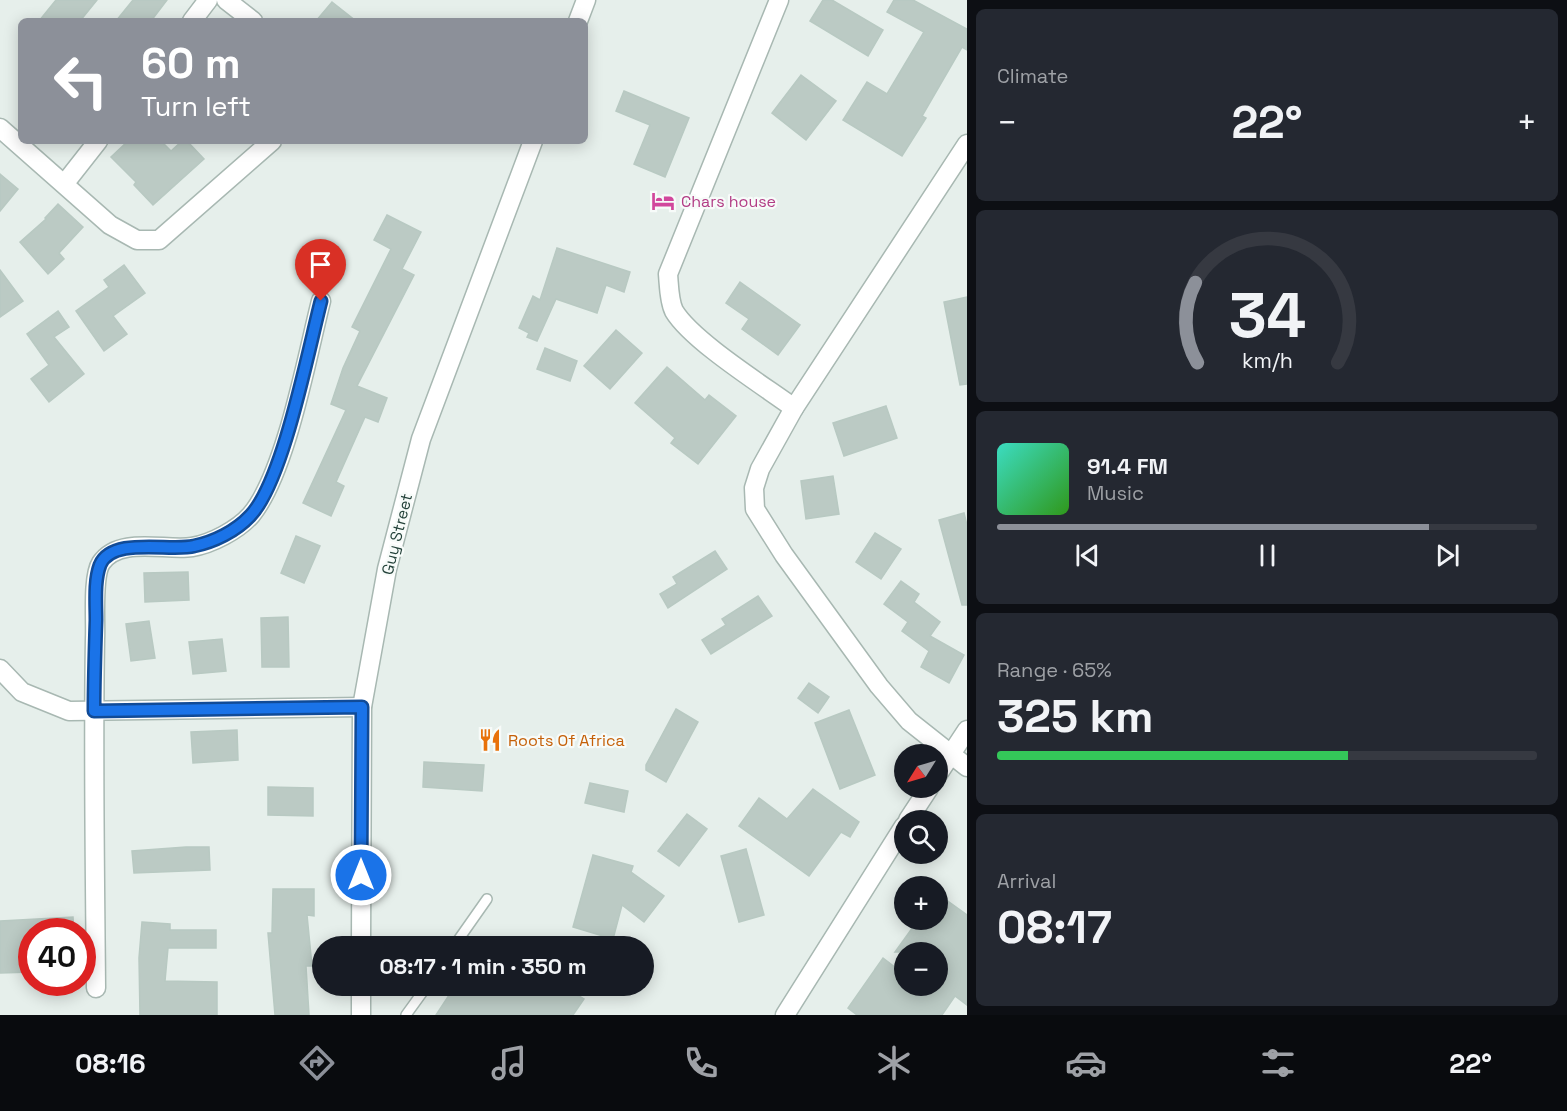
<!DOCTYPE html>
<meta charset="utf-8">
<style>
:root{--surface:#171b24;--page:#242831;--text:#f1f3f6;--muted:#9ea1a6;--line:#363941;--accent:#8c9099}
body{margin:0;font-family:"Space Grotesk",sans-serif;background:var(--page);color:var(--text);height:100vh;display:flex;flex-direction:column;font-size:22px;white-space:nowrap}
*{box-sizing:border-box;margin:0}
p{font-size:20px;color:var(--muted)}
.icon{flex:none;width:33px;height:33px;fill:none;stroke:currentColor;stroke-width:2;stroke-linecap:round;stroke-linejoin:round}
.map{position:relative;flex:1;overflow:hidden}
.panel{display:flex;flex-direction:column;gap:9px;padding:9px;background:#0d0f14;width:600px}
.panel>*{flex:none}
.hud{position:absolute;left:18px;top:18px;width:570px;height:126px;border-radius:9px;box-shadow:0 3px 15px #0003;background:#8c9099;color:#fff;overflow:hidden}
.needle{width:39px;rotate:233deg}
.fabs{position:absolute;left:894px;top:744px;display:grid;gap:12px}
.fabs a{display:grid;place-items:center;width:54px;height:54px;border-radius:50%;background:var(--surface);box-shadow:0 3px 15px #0003;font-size:30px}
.speed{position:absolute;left:18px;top:918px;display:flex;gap:12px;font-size:30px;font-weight:700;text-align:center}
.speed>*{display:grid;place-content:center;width:78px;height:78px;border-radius:50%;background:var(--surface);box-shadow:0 3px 15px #0003;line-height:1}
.speed .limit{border:9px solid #d22;background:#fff;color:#111}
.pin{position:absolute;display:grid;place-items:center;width:51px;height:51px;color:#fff;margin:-62px -26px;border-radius:50% 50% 50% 0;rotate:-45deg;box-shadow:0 0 6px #0007}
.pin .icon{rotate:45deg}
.me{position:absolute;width:66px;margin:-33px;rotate:0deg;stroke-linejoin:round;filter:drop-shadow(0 0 4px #0008)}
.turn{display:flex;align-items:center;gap:21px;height:126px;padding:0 24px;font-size:27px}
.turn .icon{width:78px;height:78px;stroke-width:2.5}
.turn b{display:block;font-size:42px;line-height:51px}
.big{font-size:45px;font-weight:700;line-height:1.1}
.panel .tile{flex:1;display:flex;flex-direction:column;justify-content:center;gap:9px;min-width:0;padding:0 21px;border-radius:9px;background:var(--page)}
.panel .dial{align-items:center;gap:0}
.dial svg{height:156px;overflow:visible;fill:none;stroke:var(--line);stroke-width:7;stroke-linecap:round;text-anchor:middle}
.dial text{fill:var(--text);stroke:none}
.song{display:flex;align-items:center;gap:18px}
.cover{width:72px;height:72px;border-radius:9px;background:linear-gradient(135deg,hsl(170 70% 55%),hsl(110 70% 35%))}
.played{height:6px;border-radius:3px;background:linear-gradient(90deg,var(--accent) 80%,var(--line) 80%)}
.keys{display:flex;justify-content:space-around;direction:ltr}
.heat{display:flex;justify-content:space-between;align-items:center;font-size:33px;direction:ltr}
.charge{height:9px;border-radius:4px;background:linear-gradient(90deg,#34c759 65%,var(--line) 0)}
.trip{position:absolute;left:312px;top:936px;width:342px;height:60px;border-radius:30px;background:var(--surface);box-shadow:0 3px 15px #0003;font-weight:700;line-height:60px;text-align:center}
.menu{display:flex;height:96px;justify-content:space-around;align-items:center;background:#090b0e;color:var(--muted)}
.menu .icon{width:42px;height:42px}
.menu .on{color:var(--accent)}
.menu b{font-size:27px;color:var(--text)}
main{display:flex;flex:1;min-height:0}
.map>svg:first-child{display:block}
.building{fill:#bbcac4;stroke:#b8c9c2;stroke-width:1.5}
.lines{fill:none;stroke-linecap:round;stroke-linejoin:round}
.service-casing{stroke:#a8b8b2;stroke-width:12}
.minor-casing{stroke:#a8b8b2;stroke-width:21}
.tertiary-casing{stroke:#a8b8b2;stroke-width:21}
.service{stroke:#fff;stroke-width:9}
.minor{stroke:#fff;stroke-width:18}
.tertiary{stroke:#fff;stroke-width:18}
.route-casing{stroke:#114b97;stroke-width:15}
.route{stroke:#1a73e8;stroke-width:10}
.labels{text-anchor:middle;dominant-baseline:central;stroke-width:4.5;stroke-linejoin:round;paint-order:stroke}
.hotel-label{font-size:16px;fill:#b23c85;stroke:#f7fbf9;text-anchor:start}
.street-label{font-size:16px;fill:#24423a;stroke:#f7fbf9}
.food-label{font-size:16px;fill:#c56008;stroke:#f7fbf9;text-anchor:start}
</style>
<main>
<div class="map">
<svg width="967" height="1015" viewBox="0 0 967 1015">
<rect width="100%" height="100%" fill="#e6efeb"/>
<g class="building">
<polygon points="56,0 97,0 80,21 39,21"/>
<polygon points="133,0 167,0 151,21 116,21"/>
<polygon points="823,0 832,0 883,30 868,56 810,21"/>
<polygon points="894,0 913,0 967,29 967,50 962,47 922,116 926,118 902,156 843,120 867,82 887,94 924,32 887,12"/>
<polygon points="332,2 356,21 316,21"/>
<polygon points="801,75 836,101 806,140 772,113"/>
<polygon points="624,91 689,118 665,177 634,164 650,125 616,111"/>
<polygon points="128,141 161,141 171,151 182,141 187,141 204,159 153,205 134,185 136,182 111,157"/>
<polygon points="0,174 18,189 0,211"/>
<polygon points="58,204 83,227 59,253 64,259 48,274 20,242 46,219 45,218"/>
<polygon points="387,215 421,232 402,269 414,275 357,386 387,398 378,422 365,417 336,482 344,486 331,516 303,503 346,410 331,404 343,368 360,331 352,327 391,249 374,240"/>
<polygon points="557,248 630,272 624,292 606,285 597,313 556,299 537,341 527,337 529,333 519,328 533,296 540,300"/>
<polygon points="124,265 145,293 113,316 127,334 104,351 76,311 109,287 104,280"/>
<polygon points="0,270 23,301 0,317"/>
<polygon points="740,282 800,325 778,355 742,329 749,319 726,303"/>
<polygon points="967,297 967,384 960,385 944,302"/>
<polygon points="58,311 69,327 54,337 84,374 49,402 31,379 49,365 27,334"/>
<polygon points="616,330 642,353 610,389 584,366"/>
<polygon points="545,348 577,361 570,381 537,369"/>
<polygon points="667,367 705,400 709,395 736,416 698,464 671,443 675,438 635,403"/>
<polygon points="886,406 897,438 844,456 833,423"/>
<polygon points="833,476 839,514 806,519 801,481"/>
<polygon points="964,513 967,525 967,605 962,605 939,520"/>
<polygon points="875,533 901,549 881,579 856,562"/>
<polygon points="296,536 320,546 304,583 281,573"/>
<polygon points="715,551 727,569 668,608 660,594 677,584 673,577"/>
<polygon points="188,572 189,600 145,602 144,573"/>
<polygon points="901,581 919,594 914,602 940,622 930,636 964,655 949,683 921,667 929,651 902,631 908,622 884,604"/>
<polygon points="758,596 772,616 711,654 702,640 726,625 722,619"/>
<polygon points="288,617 289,667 262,667 261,618"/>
<polygon points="149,621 155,658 131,661 126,624"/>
<polygon points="222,639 226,671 193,674 189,642"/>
<polygon points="809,683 829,697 818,713 798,698"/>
<polygon points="676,709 698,722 666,782 646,770 646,765"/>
<polygon points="849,710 875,775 840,789 815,723"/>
<polygon points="237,730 238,760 193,763 191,732"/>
<polygon points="424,762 484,765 482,791 423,787"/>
<polygon points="590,783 628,791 624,812 585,803"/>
<polygon points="268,787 313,788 313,816 268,815"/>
<polygon points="813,789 859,822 850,837 841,832 809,876 739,826 759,798 787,819"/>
<polygon points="687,814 707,829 679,866 658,851"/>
<polygon points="186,847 209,847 210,870 134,873 132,851"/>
<polygon points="746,849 764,915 739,922 721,856"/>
<polygon points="593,855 633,866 631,872 664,896 644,922 622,905 613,939 573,927"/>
<polygon points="273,889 314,889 314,916 307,915 312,966 306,966 309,1015 275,1015 268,933 272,933"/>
<polygon points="938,894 967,915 967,1005 955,996 942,1015 857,1015 848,1008 883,958 904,974 904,986 938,986 938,952 895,952 918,920 938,920"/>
<polygon points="73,917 74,932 32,932 32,972 0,973 0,921"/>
<polygon points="142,922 170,924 170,930 216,930 216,948 168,948 165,981 217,982 217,1015 140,1015 139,958"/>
<polygon points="455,986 563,986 584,999 573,1015 436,1015"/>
</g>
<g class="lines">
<g class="service-casing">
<g id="service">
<polyline points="454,946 487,899"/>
<polyline points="406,1015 427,986"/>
</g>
</g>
<g class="minor-casing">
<g id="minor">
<polyline points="226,0 253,21"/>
<path d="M 779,0 L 668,274 C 669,285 669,301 674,311 C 692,341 764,386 794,408"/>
<polyline points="192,21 208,0"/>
<polyline points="0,128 110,225 137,240 159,240 272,141"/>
<polyline points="967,144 794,408 760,469 754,488 755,509 784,555 879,686 909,721 967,767"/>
<polyline points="65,183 98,141"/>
<polyline points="0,669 22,692 69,711 362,707"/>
<polyline points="938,774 967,730"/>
<polyline points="908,820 929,788"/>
<path d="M 96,988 C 95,872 93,756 95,639 C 96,622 92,577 101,563 C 119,536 165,551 192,547 C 211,544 238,530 251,515 C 286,473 307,356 321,301"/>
<polyline points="785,1015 904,826"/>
</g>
</g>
<g class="tertiary-casing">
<g id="tertiary">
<polyline points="578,21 586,0"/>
<polyline points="361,946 362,707 387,569 421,439 533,141"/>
<polyline points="361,986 361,1015"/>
</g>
</g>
<use href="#service" class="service"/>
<use href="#minor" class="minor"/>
<use href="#tertiary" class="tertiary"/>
</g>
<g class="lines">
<g class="route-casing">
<path id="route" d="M 321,301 C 308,351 283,482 250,516 C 236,531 214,542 194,546 C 171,552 112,536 100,565 C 94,581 96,603 96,620 C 95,650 94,681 94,711 L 362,707 L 361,875"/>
</g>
<use href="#route" class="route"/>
</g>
<defs>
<g id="hotel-bare" transform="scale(1.8)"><path d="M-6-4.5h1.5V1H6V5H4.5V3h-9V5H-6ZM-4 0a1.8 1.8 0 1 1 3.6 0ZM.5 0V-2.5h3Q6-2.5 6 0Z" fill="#d1479c" stroke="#f7fbf9" stroke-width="2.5" paint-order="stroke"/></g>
<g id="restaurant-bare" transform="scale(1.8)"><path d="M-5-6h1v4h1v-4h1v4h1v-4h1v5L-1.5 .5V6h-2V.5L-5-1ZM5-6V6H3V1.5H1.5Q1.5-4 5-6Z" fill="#e8710a" stroke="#f7fbf9" stroke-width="2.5" paint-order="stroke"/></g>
</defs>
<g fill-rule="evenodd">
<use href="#hotel-bare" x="663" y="201"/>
<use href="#restaurant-bare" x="490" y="740"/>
</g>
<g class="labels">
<g class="hotel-label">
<text x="681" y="201">Chars house</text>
</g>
<g class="street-label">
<text transform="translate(397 534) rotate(-76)">Guy Street</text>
</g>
<g class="food-label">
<text x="508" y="740">Roots Of Africa</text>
</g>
</g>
</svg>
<div class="fabs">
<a><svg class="needle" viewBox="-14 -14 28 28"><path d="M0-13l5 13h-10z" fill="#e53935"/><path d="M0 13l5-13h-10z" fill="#9ea1a6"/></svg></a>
<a><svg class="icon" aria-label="search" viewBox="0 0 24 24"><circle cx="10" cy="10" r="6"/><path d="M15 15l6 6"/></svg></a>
<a>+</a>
<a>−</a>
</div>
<div class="speed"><div class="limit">40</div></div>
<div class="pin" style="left:321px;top:301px;background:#d93025"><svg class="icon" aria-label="arrive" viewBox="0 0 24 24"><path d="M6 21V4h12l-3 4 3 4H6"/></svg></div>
<svg class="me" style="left:361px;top:875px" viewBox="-20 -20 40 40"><circle r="17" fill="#1a73e8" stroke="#fff" stroke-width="3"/><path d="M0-11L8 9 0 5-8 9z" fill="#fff"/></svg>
<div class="trip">08:17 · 1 min · 350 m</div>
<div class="hud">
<div class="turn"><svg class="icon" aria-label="left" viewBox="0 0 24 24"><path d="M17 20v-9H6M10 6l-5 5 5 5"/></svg><div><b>60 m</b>Turn left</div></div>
</div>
</div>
<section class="panel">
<div class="tile"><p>Climate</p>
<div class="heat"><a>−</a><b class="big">22°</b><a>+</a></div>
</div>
<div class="tile dial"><svg viewBox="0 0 100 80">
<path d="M14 69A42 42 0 1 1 86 69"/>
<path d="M14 69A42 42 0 0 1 13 28" stroke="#8c9099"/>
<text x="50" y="56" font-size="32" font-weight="700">34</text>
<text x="50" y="72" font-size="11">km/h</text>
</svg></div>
<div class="tile">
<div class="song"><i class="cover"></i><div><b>91.4 FM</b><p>Music</p></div></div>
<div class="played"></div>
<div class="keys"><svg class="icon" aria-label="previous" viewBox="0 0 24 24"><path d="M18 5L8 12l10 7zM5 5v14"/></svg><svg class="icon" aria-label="pause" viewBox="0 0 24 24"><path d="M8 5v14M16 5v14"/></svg><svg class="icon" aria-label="next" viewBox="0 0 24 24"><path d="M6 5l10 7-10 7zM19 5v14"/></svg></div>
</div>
<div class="tile"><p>Range · 65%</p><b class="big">325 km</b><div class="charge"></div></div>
<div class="tile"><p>Arrival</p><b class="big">08:17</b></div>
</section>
</main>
<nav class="menu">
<b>08:16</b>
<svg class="icon on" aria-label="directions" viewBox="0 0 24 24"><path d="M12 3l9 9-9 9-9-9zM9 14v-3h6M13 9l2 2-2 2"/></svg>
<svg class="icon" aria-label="music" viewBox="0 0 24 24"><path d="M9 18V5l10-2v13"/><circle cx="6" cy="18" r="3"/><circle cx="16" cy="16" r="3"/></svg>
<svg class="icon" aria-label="phone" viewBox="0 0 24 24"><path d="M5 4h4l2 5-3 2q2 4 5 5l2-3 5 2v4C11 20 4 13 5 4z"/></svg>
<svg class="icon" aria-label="climate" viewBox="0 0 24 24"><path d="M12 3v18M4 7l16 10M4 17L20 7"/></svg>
<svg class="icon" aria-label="car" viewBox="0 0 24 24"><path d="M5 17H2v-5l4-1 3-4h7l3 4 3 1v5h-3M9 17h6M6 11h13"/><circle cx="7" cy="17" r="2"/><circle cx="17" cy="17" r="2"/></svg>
<svg class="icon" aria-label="filters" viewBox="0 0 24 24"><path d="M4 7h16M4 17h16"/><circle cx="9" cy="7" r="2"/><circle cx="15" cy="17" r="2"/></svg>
<b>22°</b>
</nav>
